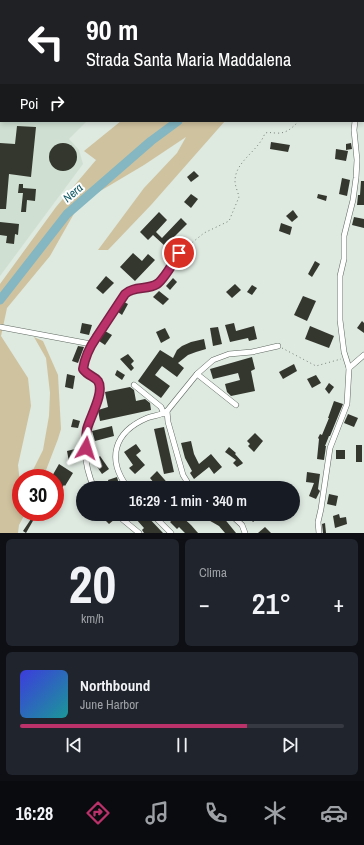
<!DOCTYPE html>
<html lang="it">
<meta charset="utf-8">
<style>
:root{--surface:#171b24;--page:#20242c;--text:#f1f3f6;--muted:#9ea1a6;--line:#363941;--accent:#bb316a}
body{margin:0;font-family:"Archivo Narrow",sans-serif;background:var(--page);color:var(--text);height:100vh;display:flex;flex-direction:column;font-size:15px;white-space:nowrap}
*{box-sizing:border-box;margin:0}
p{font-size:13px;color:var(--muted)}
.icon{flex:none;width:22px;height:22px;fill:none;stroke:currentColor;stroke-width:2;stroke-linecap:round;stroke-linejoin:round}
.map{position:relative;height:533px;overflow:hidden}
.panel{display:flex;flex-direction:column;gap:6px;padding:6px;background:#0d0f14;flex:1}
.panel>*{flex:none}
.guide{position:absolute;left:0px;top:0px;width:364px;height:122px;box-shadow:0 2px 6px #0003;background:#202124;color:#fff;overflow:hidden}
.speed{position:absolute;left:12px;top:469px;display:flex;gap:8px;font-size:20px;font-weight:700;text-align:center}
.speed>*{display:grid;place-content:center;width:52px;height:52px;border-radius:50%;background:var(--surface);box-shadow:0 2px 6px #0003;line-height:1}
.speed .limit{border:6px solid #d22;background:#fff;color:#111}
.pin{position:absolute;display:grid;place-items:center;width:34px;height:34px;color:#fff;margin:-17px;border:2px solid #fff;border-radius:50%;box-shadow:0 1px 4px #0007}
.me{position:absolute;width:44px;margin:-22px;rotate:6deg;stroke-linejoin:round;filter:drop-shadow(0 0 3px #0008)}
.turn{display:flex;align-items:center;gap:14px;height:84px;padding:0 20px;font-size:18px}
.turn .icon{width:52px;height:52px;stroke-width:2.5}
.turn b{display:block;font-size:28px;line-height:34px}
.then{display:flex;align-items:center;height:38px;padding:0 20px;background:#0003;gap:8px;font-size:15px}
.big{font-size:30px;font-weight:600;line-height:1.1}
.panel .widget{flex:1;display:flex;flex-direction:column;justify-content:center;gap:6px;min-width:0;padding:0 14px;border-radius:6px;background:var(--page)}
.panel .dial{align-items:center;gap:0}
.dial b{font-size:52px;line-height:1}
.song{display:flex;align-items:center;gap:12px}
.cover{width:48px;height:48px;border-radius:6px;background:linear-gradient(135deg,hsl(240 70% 55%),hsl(180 70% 35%))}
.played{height:4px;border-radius:2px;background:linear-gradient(90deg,var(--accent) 70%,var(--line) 70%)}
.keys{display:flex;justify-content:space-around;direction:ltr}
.heat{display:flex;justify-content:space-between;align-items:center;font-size:22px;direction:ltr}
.panel .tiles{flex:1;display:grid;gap:6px;grid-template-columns:1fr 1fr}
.widget:last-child{grid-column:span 2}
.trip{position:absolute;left:76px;top:481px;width:224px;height:40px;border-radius:20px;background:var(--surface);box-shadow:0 2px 6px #0003;font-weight:600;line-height:40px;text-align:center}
.tabs{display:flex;height:64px;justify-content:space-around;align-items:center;background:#090b0e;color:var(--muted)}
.tabs .icon{width:28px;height:28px}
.tabs .selected{color:var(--accent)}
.tabs b{font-size:18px;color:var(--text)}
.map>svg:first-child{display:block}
.built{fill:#cfe0d2}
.green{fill:#cfc29f}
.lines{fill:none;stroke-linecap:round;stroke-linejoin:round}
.river{stroke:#84b7c2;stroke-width:9}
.building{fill:#34372e}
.lane-casing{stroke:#5e6860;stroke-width:3.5}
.street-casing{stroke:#5e6860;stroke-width:6}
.primary-casing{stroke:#5e6860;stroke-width:9}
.path{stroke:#777f79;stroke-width:1;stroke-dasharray:1 3;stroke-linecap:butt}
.lane{stroke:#fff;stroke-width:2.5}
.street{stroke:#fff;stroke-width:5}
.primary{stroke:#fff;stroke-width:8}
.route-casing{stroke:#7a2045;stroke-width:10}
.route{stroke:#bb316a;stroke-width:7}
.labels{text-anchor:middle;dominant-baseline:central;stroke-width:4;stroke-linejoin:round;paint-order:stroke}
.water-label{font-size:12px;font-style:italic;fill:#105864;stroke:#fff}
</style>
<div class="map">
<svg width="364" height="533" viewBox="0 0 364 533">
<rect width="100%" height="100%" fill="#dee9e0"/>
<g class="built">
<polygon points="0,0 95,0 95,1 1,1 0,36"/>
<polygon points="0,94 1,121 87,121 69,139 79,150 83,164 0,276"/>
</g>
<g class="green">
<polygon points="258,0 323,0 258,1"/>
<polygon points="121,121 225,121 151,205 108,250 98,250 144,188 177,153 186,137 144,165 80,203 50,256 7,308 1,336 28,378 31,406 18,465 21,493 21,512 26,512 19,525 18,533 0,533 0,284 56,207 96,160 84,151"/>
<polygon points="34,337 43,341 58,375 61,429 58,439 43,478 29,478 43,450 49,416 50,393 46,358"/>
</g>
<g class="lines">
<g class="river">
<polyline points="250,0 250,1"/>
<polyline points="0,300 67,214 151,141 178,121"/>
</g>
</g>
<g class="building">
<polygon points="17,126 36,127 31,177 9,174 6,209 0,209 0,143 15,144"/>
<polygon points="271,142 290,145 288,152 270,149"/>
<polygon points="351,143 352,149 346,150 346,144"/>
<circle cx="63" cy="157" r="14"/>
<polygon points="336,149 348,151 346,161 335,159"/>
<polygon points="194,171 199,176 191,182 187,177"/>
<polygon points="342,178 350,180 347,196 339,194"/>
<polygon points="361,181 364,181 364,205 357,205 358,195 360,195"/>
<polygon points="19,184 23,184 23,188 36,189 35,201 27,200 26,212 21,212 23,193 18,193"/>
<polygon points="191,194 198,199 191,208 184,202"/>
<polygon points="318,194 327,196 326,201 317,198"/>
<polygon points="293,210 298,217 292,222 286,216"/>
<polygon points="159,212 167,220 156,232 162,238 181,218 187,224 165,246 153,235 148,240 140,232"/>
<polygon points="354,217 364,219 364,228 352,225"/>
<polygon points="0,222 19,224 18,235 15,234 14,244 6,243 7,236 0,235"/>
<polygon points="281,223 292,227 290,235 279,231"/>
<polygon points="133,253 142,261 148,254 155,260 135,281 120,267"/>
<polygon points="315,261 320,264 312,277 308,274"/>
<polygon points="106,276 114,283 103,294 96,288"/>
<polygon points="173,278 177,282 170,290 166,286"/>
<polygon points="235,284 241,290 232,298 226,292"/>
<polygon points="252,285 257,288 252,295 247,292"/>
<polygon points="159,291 169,299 163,305 153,297"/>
<polygon points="303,296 316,301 307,321 294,315"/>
<polygon points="124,302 128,304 122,315 118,312"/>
<polygon points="362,321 364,323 364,333 357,328"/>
<polygon points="82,323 92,325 89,335 80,333"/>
<polygon points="234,323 236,331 254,326 257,339 249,341 248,338 230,342 225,325"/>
<polygon points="310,326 334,336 329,348 305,339"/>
<polygon points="218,327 222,344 213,346 210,328"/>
<polygon points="165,328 170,338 161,343 156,332"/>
<polygon points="105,331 112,335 105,345 99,341"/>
<polygon points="204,339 206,349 196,352 188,355 178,363 184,368 177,377 162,366 155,375 170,386 161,398 139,382 138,381 160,350 173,358 177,350 182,346 191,342"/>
<polygon points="78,346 84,347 78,363 72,361"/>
<polygon points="128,354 134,361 131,364 134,368 131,371 120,359"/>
<polygon points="252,357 255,369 251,371 255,391 231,396 227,392 225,384 240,380 238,373 213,379 210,369"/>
<polygon points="294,364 297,371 283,379 279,372"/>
<polygon points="117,370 125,375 122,380 115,375"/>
<polygon points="67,374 75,376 73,389 65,387"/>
<polygon points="316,375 321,383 312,388 307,379"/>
<polygon points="329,383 334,387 329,394 325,389"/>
<polygon points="130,387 134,390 136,401 145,399 150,403 151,410 100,421 98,410 108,407 105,392"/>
<polygon points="334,401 343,404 330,436 329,436 325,446 326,446 324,460 317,459 319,439 318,438 320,434 322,435 329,418 328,418"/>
<polygon points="348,414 358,418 354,427 344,423"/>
<polygon points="73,419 80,421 78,428 71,427"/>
<polygon points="112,426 114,436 95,441 92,431"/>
<polygon points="164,427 174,472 164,474 154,429"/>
<polygon points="255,433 263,441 254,452 248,446 250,444 247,441"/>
<polygon points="191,441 194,454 199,464 211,454 222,467 214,474 209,467 194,479 190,473 192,471 185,458 181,443"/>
<polygon points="136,444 141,451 136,455 145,465 135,474 129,468 133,465 124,452"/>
<rect x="356" y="445" width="6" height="17"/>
<polygon points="229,447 236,453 235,454 243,463 242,464 237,467 233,463 236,460 225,452"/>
<polygon points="79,448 81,460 69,462 67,451"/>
<rect x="336" y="450" width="9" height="9"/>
<polygon points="100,456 109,469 102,474 93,461"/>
<polygon points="59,464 73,473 65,486 64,485 55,497 55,478 51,478"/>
<polygon points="157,471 171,487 178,481 184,488 158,488 150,478"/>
<polygon points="307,472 320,474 318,489 320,491 316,499 309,496 314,483 306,482"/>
<polygon points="117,477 120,488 110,488 108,480"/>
<polygon points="329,494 338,496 336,506 327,504"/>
<polygon points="33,512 38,512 26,533 23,531 31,519 29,518"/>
<polygon points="108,514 110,514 115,519 109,524 103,518"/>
<polygon points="129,514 145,514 163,533 144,533 142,530 144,528 136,519 134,521"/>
<polygon points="179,514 191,525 198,533 185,533 179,527 177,529 170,522"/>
<polygon points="198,514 218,514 223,517 236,533 225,533 219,526"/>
<polygon points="246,514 258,514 260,516 253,522"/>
<polygon points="339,514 340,518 346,517 347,524 335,528 333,516"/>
<polygon points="325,523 326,533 323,533 322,524"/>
<polygon points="265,527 271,533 258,533"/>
</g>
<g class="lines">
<g class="lane-casing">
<polyline id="lane" points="0,42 1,42"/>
</g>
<g class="street-casing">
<g id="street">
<polyline points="339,1 339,0"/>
<polyline points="363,69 364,70"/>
<polyline points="363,86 364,85"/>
<path d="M 0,327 L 91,344 L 96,338 L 125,294 C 133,286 148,290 158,284 C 163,280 175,260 179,253"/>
<path d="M 91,344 L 85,360 L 83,369 C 88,377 96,376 99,383 C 103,394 94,406 91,416 C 82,440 84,465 94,488"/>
<polyline points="349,368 364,355"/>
<polyline points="197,374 236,405"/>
<polyline points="134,385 161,407 164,414"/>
<path d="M 128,488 C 106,459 114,432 147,418 C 154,415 161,416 167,411"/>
<polyline points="191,488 183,475 168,422 167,411 197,374 213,360 229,354 252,352 278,346"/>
<polyline points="116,514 139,533"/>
<polyline points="152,514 171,533"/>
<polyline points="230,514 242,525 245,533"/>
<polyline points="319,533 318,522 321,509 330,448 347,404 349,368 344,352 340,320 340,276 344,259 344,236 353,200 356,178 357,160 354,130 355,121"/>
</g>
</g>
<g class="primary-casing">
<g id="primary">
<polyline points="198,1 198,0"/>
<polyline points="0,81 1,81"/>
</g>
</g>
<g class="path">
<path d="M 183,250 L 204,233 L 229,221 L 239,197 C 238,192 235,186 235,181 C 235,161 259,151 265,133 C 270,132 271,133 276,133 C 286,134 292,128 299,121"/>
<polyline points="282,348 316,366 341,359"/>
</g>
<use href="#lane" class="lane"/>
<use href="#street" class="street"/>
<use href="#primary" class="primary"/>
</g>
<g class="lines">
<g class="route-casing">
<path id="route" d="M 86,448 C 86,441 86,435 87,429 C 90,417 105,392 98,381 C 94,376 88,376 83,369 C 85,357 89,348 96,338 L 125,294 C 133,286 148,290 157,284 C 163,280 175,260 179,253"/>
</g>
<use href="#route" class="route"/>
</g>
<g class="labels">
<g class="water-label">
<text transform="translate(73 193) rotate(-41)">Nera</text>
</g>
</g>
</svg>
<div class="speed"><div class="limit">30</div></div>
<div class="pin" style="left:179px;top:253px;background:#d93025"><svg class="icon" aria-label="arrive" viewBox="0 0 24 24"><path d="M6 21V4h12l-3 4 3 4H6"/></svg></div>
<svg class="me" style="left:86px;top:448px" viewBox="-20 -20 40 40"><path d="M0-17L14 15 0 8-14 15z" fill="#bb316a" stroke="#fff" stroke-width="4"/></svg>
<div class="trip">16:29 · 1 min · 340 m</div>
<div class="guide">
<div class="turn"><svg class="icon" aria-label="left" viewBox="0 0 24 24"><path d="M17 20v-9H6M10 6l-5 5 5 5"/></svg><div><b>90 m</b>Strada Santa Maria Maddalena</div></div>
<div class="then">Poi<svg class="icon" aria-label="right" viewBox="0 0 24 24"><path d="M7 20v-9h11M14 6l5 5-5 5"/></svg></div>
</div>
</div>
<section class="panel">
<div class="tiles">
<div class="widget dial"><b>20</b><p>km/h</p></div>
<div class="widget"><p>Clima</p>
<div class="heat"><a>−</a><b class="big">21°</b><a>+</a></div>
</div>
<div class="widget">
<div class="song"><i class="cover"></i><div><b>Northbound</b><p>June Harbor</p></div></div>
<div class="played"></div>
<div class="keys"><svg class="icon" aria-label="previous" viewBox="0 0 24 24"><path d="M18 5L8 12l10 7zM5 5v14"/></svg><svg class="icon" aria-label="pause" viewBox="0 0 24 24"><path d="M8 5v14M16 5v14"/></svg><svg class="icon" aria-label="next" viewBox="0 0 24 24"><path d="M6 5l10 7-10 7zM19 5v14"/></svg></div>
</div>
</div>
</section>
<nav class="tabs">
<b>16:28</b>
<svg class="icon selected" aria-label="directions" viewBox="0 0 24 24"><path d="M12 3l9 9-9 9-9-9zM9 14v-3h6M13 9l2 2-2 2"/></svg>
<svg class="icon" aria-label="music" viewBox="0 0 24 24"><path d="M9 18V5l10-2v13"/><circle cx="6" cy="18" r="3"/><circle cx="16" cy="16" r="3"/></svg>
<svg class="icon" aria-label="phone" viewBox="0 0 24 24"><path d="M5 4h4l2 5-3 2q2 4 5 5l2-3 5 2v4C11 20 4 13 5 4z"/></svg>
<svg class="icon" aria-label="climate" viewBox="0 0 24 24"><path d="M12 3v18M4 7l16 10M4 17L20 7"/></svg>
<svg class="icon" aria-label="car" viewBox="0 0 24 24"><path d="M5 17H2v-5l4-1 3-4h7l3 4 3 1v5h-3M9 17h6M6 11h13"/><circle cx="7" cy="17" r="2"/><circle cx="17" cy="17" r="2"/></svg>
</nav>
